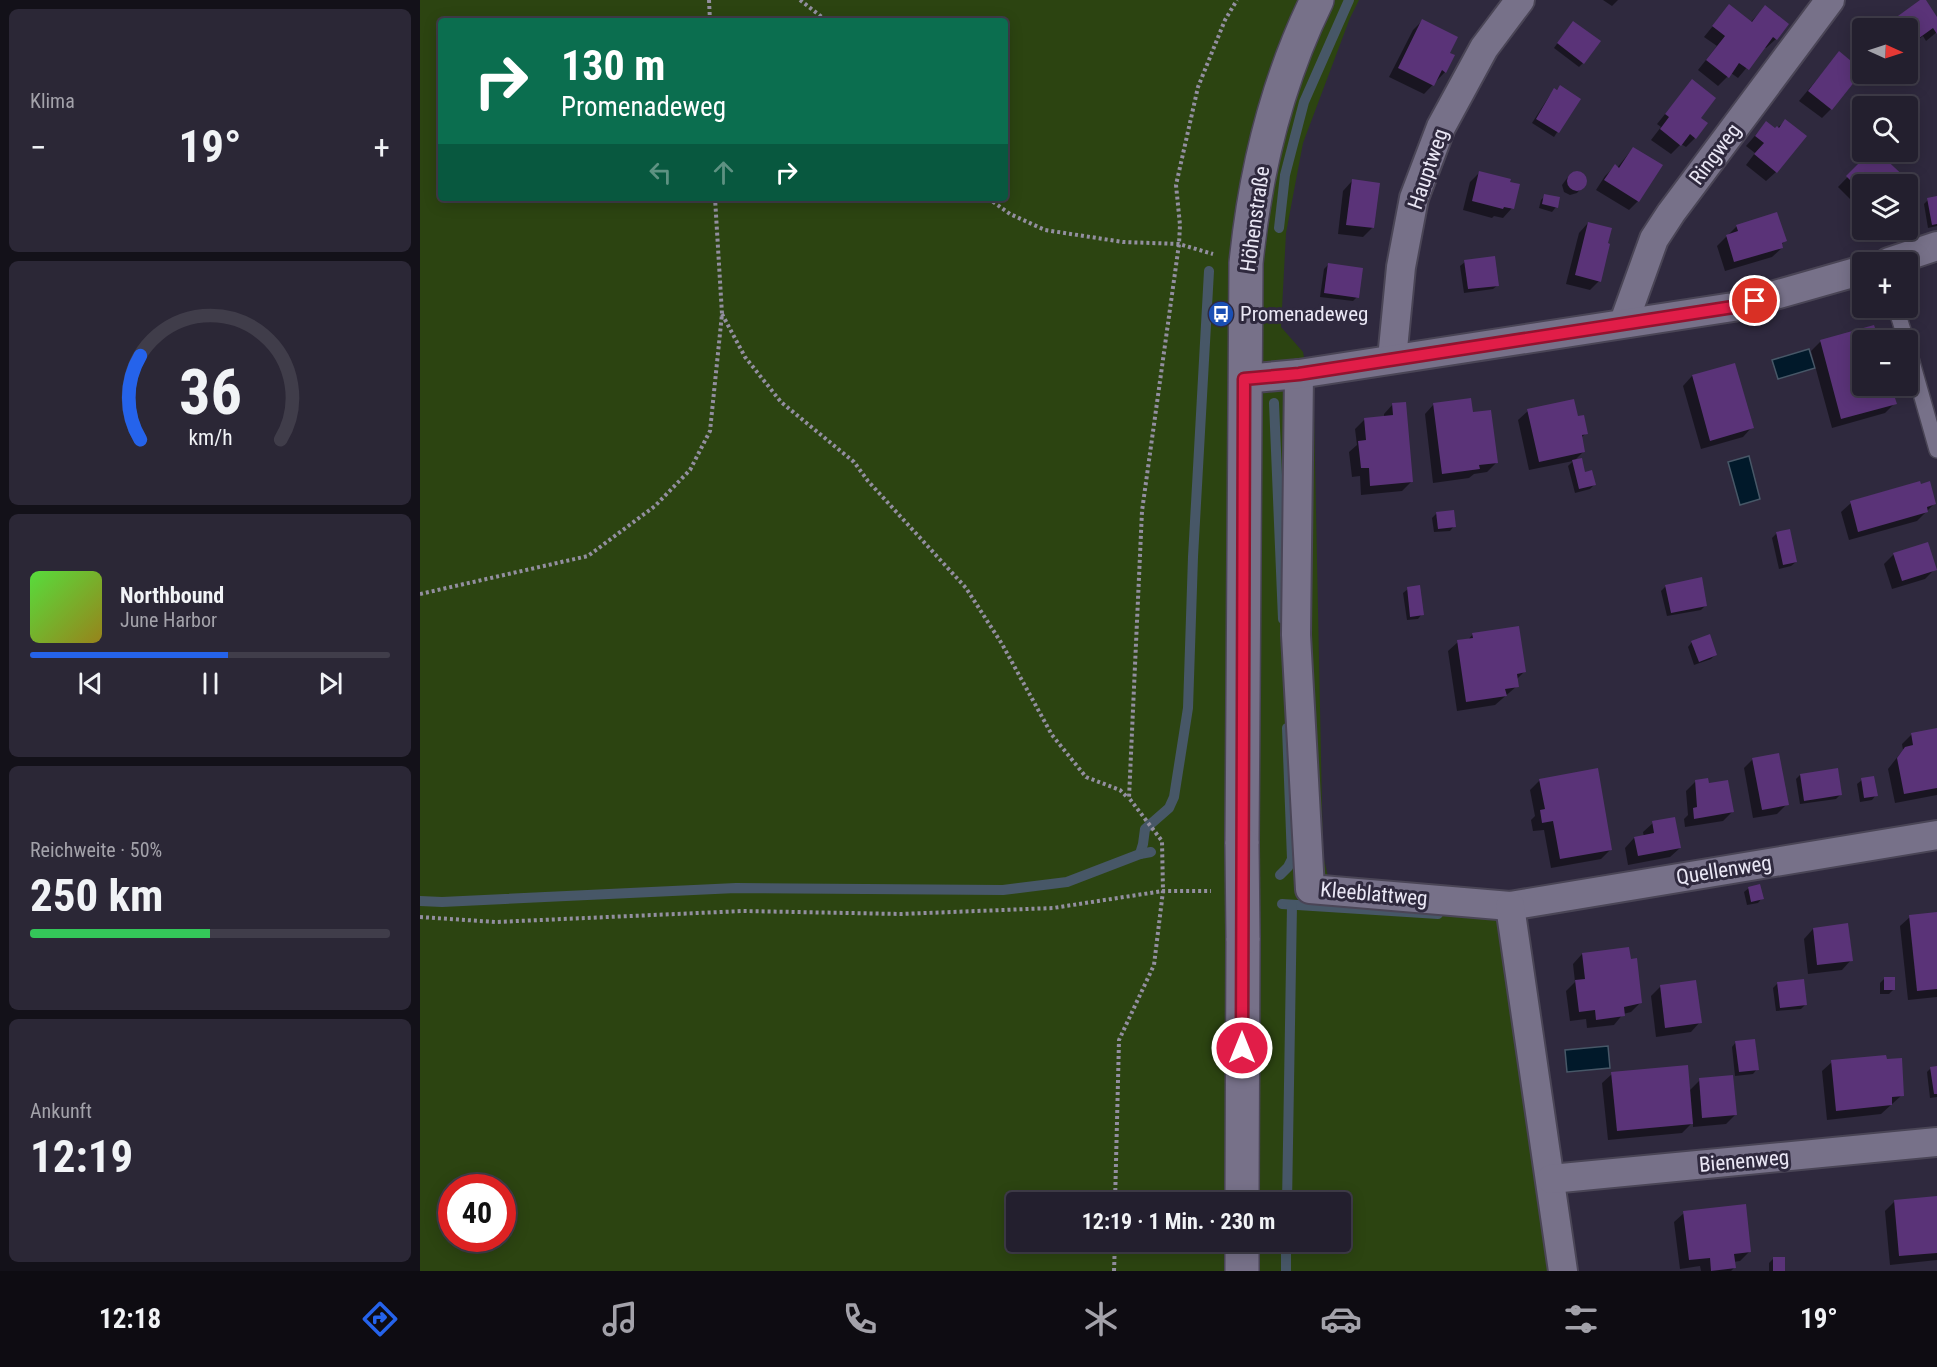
<!DOCTYPE html>
<html lang="de">
<meta charset="utf-8">
<style>
:root{--surface:#231f2e;--page:#2b2736;--text:#f1f3f6;--muted:#a3a2aa;--line:#403d4a;--accent:#2563eb}
body{margin:0;font-family:"Roboto Condensed",sans-serif;background:var(--page);color:var(--text);height:100vh;display:flex;flex-direction:column;font-size:22px;white-space:nowrap}
*{box-sizing:border-box;margin:0}
p{font-size:20px;color:var(--muted)}
.icon{flex:none;width:33px;height:33px;fill:none;stroke:currentColor;stroke-width:2;stroke-linecap:round;stroke-linejoin:round}
.map{position:relative;flex:1;overflow:hidden}
.drawer{display:flex;flex-direction:column;gap:9px;padding:9px;background:#131119;width:420px}
.drawer>*{flex:none}
.top-card{position:absolute;left:18px;top:18px;width:570px;height:183px;border-radius:6px;box-shadow:0 3px 15px #0003,0 0 0 2px var(--line);background:#0b6e4f;color:#fff;overflow:hidden}
.needle{width:39px;rotate:93deg}
.tools{position:absolute;left:1432px;top:18px;display:grid;gap:12px}
.tools a{display:grid;place-items:center;width:66px;height:66px;border-radius:6px;background:var(--surface);box-shadow:0 3px 15px #0003,0 0 0 2px var(--line);font-size:30px}
.speed{position:absolute;left:18px;top:1174px;display:flex;gap:12px;font-size:30px;font-weight:700;text-align:center}
.speed>*{display:grid;place-content:center;width:78px;height:78px;border-radius:50%;background:var(--surface);box-shadow:0 3px 15px #0003,0 0 0 2px var(--line);line-height:1}
.speed .limit{border:9px solid #d22;background:#fff;color:#111}
.pin{position:absolute;display:grid;place-items:center;width:51px;height:51px;color:#fff;margin:-26px;border:3px solid #fff;border-radius:50%;box-shadow:0 2px 6px #0007}
.me{position:absolute;width:66px;margin:-33px;rotate:0deg;stroke-linejoin:round;filter:drop-shadow(0 0 4px #0008)}
.turn{display:flex;align-items:center;gap:21px;height:126px;padding:0 24px;font-size:27px}
.turn .icon{width:78px;height:78px;stroke-width:2.5}
.turn b{display:block;font-size:42px;line-height:51px}
.lanes{display:flex;align-items:center;height:57px;padding:0 24px;background:#0003;justify-content:center;gap:30px;direction:ltr}
.lanes .off{opacity:.35}
.big{font-size:45px;font-weight:700;line-height:1.1}
.drawer .card{flex:1;display:flex;flex-direction:column;justify-content:center;gap:9px;min-width:0;padding:0 21px;border-radius:9px;background:var(--page)}
.drawer .dial{align-items:center;gap:0}
.dial svg{height:156px;overflow:visible;fill:none;stroke:var(--line);stroke-width:7;stroke-linecap:round;text-anchor:middle}
.dial text{fill:var(--text);stroke:none}
.song{display:flex;align-items:center;gap:18px}
.cover{width:72px;height:72px;border-radius:9px;background:linear-gradient(135deg,hsl(110 70% 55%),hsl(50 70% 35%))}
.played{height:6px;border-radius:3px;background:linear-gradient(90deg,var(--accent) 55%,var(--line) 55%)}
.keys{display:flex;justify-content:space-around;direction:ltr}
.heat{display:flex;justify-content:space-between;align-items:center;font-size:33px;direction:ltr}
.charge{height:9px;border-radius:4px;background:linear-gradient(90deg,#34c759 50%,var(--line) 0)}
.trip{position:absolute;left:586px;top:1192px;width:345px;height:60px;border-radius:6px;background:var(--surface);box-shadow:0 3px 15px #0003,0 0 0 2px var(--line);font-weight:700;line-height:60px;text-align:center}
.dock{display:flex;height:96px;justify-content:space-around;align-items:center;background:#0e0c12;color:var(--muted)}
.dock .icon{width:42px;height:42px}
.dock .selected{color:var(--accent)}
.dock b{font-size:27px;color:var(--text)}
main{display:flex;flex:1;min-height:0}
.map>svg:first-child{display:block}
.green{fill:#2c4411;fill-rule:evenodd}
.water{fill:#01192a;stroke:#475767;stroke-width:1.5}
.shadow{fill:#0007}
.lines{fill:none;stroke-linecap:round;stroke-linejoin:round}
.stream{stroke:#475767;stroke-width:10}
.building{fill:#5a3378}
.lane-casing{stroke:#4a4556;stroke-width:18}
.street-casing{stroke:#4a4556;stroke-width:32}
.secondary-casing{stroke:#4a4556;stroke-width:36}
.path{stroke:#938fa0;stroke-width:4;stroke-dasharray:3 3;stroke-linecap:butt}
.lane{stroke:#777189;stroke-width:15}
.street{stroke:#777189;stroke-width:28}
.secondary{stroke:#777189;stroke-width:33}
.secondary-bridge-casing{stroke:#4a4556;stroke-width:36;stroke-linecap:butt}
.secondary-bridge{stroke:#777189;stroke-width:33}
.route-casing{stroke:#92132f;stroke-width:15}
.route{stroke:#e11d48;stroke-width:10}
.labels{text-anchor:middle;dominant-baseline:central;stroke-width:6;stroke-linejoin:round;paint-order:stroke}
.street-label{font-size:21px;fill:#eae7f5;stroke:#2f293e}
.poi-label{font-size:21px;fill:#eae7f5;stroke:#2f293e;text-anchor:start}
</style>
<main>
<section class="drawer">
<div class="card"><p>Klima</p>
<div class="heat"><a>−</a><b class="big">19°</b><a>+</a></div>
</div>
<div class="card dial"><svg viewBox="0 0 100 80">
<path d="M14 69A42 42 0 1 1 86 69"/>
<path d="M14 69A42 42 0 0 1 14 26" stroke="#2563eb"/>
<text x="50" y="56" font-size="32" font-weight="700">36</text>
<text x="50" y="72" font-size="11">km/h</text>
</svg></div>
<div class="card">
<div class="song"><i class="cover"></i><div><b>Northbound</b><p>June Harbor</p></div></div>
<div class="played"></div>
<div class="keys"><svg class="icon" aria-label="previous" viewBox="0 0 24 24"><path d="M18 5L8 12l10 7zM5 5v14"/></svg><svg class="icon" aria-label="pause" viewBox="0 0 24 24"><path d="M8 5v14M16 5v14"/></svg><svg class="icon" aria-label="next" viewBox="0 0 24 24"><path d="M6 5l10 7-10 7zM19 5v14"/></svg></div>
</div>
<div class="card"><p>Reichweite · 50%</p><b class="big">250 km</b><div class="charge"></div></div>
<div class="card"><p>Ankunft</p><b class="big">12:19</b></div>
</section>
<div class="map">
<svg width="1517" height="1271" viewBox="0 0 1517 1271">
<rect width="100%" height="100%" fill="#2f293e"/>
<path class="green" d="M 0,0 L 939,0 L 930,18 L 883,143 L 866,233 L 861,327 L 883,352 L 894,411 L 903,855 L 909,881 L 1104,894 L 1155,1271 L 0,1271 ZM 21,21 L 585,21 L 585,198 L 21,198 ZM 32,1188 L 82,1188 L 82,1239 L 32,1239 ZM 597,1203 L 921,1203 L 921,1242 L 597,1242 Z"/>
<g class="water">
<polygon points="1389,349 1395,368 1358,379 1352,360"/>
<polygon points="1329,456 1340,499 1320,505 1308,462"/>
<polygon points="1188,1046 1190,1068 1147,1072 1145,1050"/>
</g>
<g class="shadow">
<polygon points="1183,0 1198,0 1192,6"/>
<polygon points="1504,0 1517,32 1506,41 1503,36 1488,47 1488,28 1471,28 1469,26 1478,17"/>
<polygon points="1309,6 1331,22 1345,7 1356,39 1346,48 1344,47 1318,78 1311,73 1298,86 1278,70 1297,46 1284,37"/>
<polygon points="1002,21 1028,53 1025,72 1004,94 969,77 993,30"/>
<polygon points="1149,27 1163,63 1159,67 1134,48"/>
<polygon points="1419,53 1411,109 1402,118 1379,101"/>
<polygon points="1272,81 1279,119 1275,138 1266,147 1261,144 1251,154 1231,140 1241,127 1237,124"/>
<polygon points="1140,87 1159,99 1134,137 1112,123 1130,95"/>
<polygon points="1365,121 1356,172 1346,181 1326,165 1335,153 1326,146 1346,123 1355,130"/>
<polygon points="1213,148 1218,201 1209,210 1176,190 1185,176 1195,166 1197,168"/>
<polygon points="1452,152 1456,152 1488,182 1485,184 1443,184 1443,212 1418,187"/>
<polygon points="1158,172 1164,175 1166,182 1157,193 1150,195 1144,192 1142,185 1151,173"/>
<polygon points="1059,173 1092,208 1083,218 1074,216 1072,218 1043,210 1050,182"/>
<polygon points="932,181 953,227 943,237 918,234 923,191"/>
<polygon points="1125,196 1136,207 1132,212 1119,208 1121,200"/>
<polygon points="1517,198 1517,226 1508,228 1504,204 1508,200"/>
<polygon points="1168,223 1179,281 1170,290 1146,284 1159,233"/>
<polygon points="1317,226 1365,241 1361,245 1362,248 1352,257 1305,271 1297,246"/>
<polygon points="1045,262 1078,285 1073,289 1044,293 1040,266"/>
<polygon points="909,264 937,297 933,301 900,297 904,269"/>
<polygon points="1453,327 1457,340 1443,340 1443,386 1470,386 1475,403 1465,413 1412,428 1391,351 1400,342"/>
<polygon points="1314,364 1332,427 1323,437 1281,449 1263,386 1272,376"/>
<polygon points="973,404 992,481 982,491 941,495 940,476 932,477 929,452 937,445 935,429 945,419 964,417 964,414"/>
<polygon points="1014,404 1051,414 1076,463 1067,472 1054,474 1049,478 1013,483 1005,414"/>
<polygon points="1108,411 1157,418 1166,433 1161,438 1164,451 1154,461 1174,485 1170,489 1155,493 1148,466 1153,461 1109,470 1098,420"/>
<polygon points="1431,503 1514,504 1497,521 1429,540 1421,512"/>
<polygon points="1017,513 1034,526 1030,531 1014,532 1012,518"/>
<polygon points="1357,533 1376,562 1371,566 1359,569 1352,538"/>
<polygon points="1474,554 1515,569 1505,579 1472,589 1464,564"/>
<polygon points="1246,586 1286,605 1281,610 1247,616 1241,591"/>
<polygon points="988,589 1002,614 998,619 987,620 983,593"/>
<polygon points="1053,634 1104,672 1096,680 1097,686 1075,705 1037,711 1028,651 1038,642 1047,641"/>
<polygon points="1272,642 1295,655 1291,659 1274,665 1268,647"/>
<polygon points="1517,730 1517,795 1475,803 1468,769 1483,750 1482,744 1492,734"/>
<polygon points="1333,759 1367,804 1357,814 1333,818 1324,768"/>
<polygon points="1380,775 1420,795 1416,799 1380,804 1376,779"/>
<polygon points="1120,780 1191,849 1181,859 1131,868 1124,830 1113,831 1111,820 1115,816 1110,790"/>
<polygon points="1442,780 1456,795 1452,800 1440,802 1437,784"/>
<polygon points="1275,782 1288,784 1312,812 1303,821 1265,827 1264,819 1268,815 1266,791"/>
<polygon points="1233,823 1260,848 1250,857 1208,865 1205,848 1214,838 1224,837 1223,832"/>
<polygon points="1329,888 1342,898 1338,903 1327,905 1324,892"/>
<polygon points="1517,914 1517,997 1488,1000 1480,926 1490,917"/>
<polygon points="1393,929 1431,960 1422,970 1388,974 1384,939"/>
<polygon points="1162,954 1220,1003 1211,1012 1203,1014 1194,1025 1167,1028 1166,1019 1150,1021 1146,991 1155,982 1153,964"/>
<polygon points="1464,979 1474,989 1469,994 1460,994 1460,983"/>
<polygon points="1358,983 1385,1005 1381,1009 1356,1011 1353,988"/>
<polygon points="1240,987 1280,1022 1271,1032 1236,1037 1231,996"/>
<polygon points="1316,1042 1337,1069 1333,1074 1315,1076 1312,1047"/>
<polygon points="1412,1062 1482,1095 1461,1114 1407,1120 1402,1071"/>
<polygon points="1517,1067 1517,1097 1510,1098 1507,1072 1511,1068"/>
<polygon points="1192,1074 1269,1091 1280,1080 1315,1115 1306,1124 1273,1127 1273,1122 1262,1133 1188,1140 1182,1083"/>
<polygon points="1517,1197 1517,1260 1470,1265 1465,1211 1475,1201"/>
<polygon points="1264,1213 1329,1252 1320,1261 1313,1262 1314,1268 1311,1271 1281,1271 1280,1266 1260,1269 1254,1222"/>
<polygon points="1353,1259 1364,1271 1349,1271 1349,1263"/>
</g>
<g class="lines">
<g class="stream">
<polyline points="859,228 865,175 884,102 929,0"/>
<polyline points="854,403 863,619"/>
<polyline points="720,854 723,844 725,829 749,808 754,797 768,708 773,557 789,271"/>
<polyline points="860,875 868,867 872,859 867,728"/>
<polyline points="0,901 22,902 316,888 583,890 647,882 720,854 731,852"/>
<polyline points="862,904 1018,914"/>
<polyline points="867,1203 872,905"/>
<polyline points="866,1271 866,1242"/>
</g>
</g>
<g class="building">
<polygon points="1500,0 1506,0 1517,17 1517,34 1513,28 1495,41 1478,16"/>
<polygon points="1309,4 1332,22 1345,5 1369,24 1357,40 1353,37 1329,70 1319,63 1309,78 1286,60 1305,36 1292,26"/>
<polygon points="1002,19 1038,37 1030,53 1035,55 1026,73 1022,70 1014,86 978,68"/>
<polygon points="1153,21 1181,41 1164,64 1137,43"/>
<polygon points="1419,51 1443,71 1412,110 1388,91"/>
<polygon points="1272,79 1296,98 1281,118 1288,123 1276,139 1270,134 1261,146 1240,129 1249,117 1245,114"/>
<polygon points="1140,85 1161,99 1139,133 1116,119 1134,88 1137,90"/>
<polygon points="1365,119 1387,136 1357,173 1334,154 1344,143 1335,136 1346,121 1355,128 1357,126 1359,128"/>
<polygon points="1213,147 1243,165 1219,202 1184,180 1195,164 1199,168"/>
<polygon points="1450,152 1458,152 1490,182 1487,184 1443,184 1443,193 1426,176"/>
<circle cx="1157" cy="181" r="10"/>
<polygon points="1059,171 1091,179 1090,182 1100,184 1094,209 1084,207 1083,209 1052,201"/>
<polygon points="932,179 960,183 954,228 926,225"/>
<polygon points="1124,194 1140,197 1138,208 1122,204"/>
<polygon points="1517,196 1517,224 1512,225 1507,198"/>
<polygon points="1357,212 1367,241 1362,243 1363,248 1314,262 1306,235 1318,231 1316,225"/>
<polygon points="1168,222 1192,228 1188,243 1190,244 1181,282 1155,275"/>
<polygon points="1075,256 1079,286 1048,289 1044,260"/>
<polygon points="908,263 943,268 939,298 904,293"/>
<polygon points="1454,325 1459,340 1443,340 1443,386 1471,386 1477,404 1421,419 1400,340"/>
<polygon points="1315,363 1334,428 1290,441 1272,375"/>
<polygon points="1051,398 1053,412 1071,410 1078,463 1059,465 1060,469 1022,474 1013,403"/>
<polygon points="1154,399 1158,416 1164,415 1168,434 1162,435 1165,452 1119,462 1107,409"/>
<polygon points="986,402 993,482 950,486 949,468 941,468 938,441 946,440 944,418 973,415 972,403"/>
<polygon points="1162,458 1165,472 1172,470 1176,485 1159,489 1152,460"/>
<polygon points="1500,481 1501,484 1510,481 1516,504 1507,507 1508,512 1438,532 1430,501"/>
<polygon points="1034,510 1036,527 1018,529 1016,512"/>
<polygon points="1370,529 1377,562 1363,565 1356,532"/>
<polygon points="1508,542 1517,570 1482,581 1473,553"/>
<polygon points="1282,577 1287,606 1251,613 1245,585"/>
<polygon points="1000,585 1004,615 990,617 987,587"/>
<polygon points="1099,626 1106,672 1097,674 1099,687 1085,689 1087,696 1046,702 1037,640 1053,638 1052,633"/>
<polygon points="1290,634 1297,655 1279,662 1271,641"/>
<polygon points="1517,728 1517,788 1484,794 1477,758 1485,747 1493,745 1491,733"/>
<polygon points="1359,753 1369,805 1342,810 1332,758"/>
<polygon points="1178,768 1192,850 1140,859 1133,821 1122,823 1120,810 1125,809 1119,779"/>
<polygon points="1418,768 1422,795 1384,801 1380,774"/>
<polygon points="1454,776 1458,796 1444,798 1441,778"/>
<polygon points="1288,778 1289,783 1308,780 1314,812 1274,819 1273,808 1277,807 1275,780"/>
<polygon points="1255,817 1261,848 1218,856 1214,837 1234,833 1232,821"/>
<polygon points="1340,884 1344,899 1331,902 1328,887"/>
<polygon points="1517,912 1517,989 1497,991 1489,915"/>
<polygon points="1428,923 1433,961 1397,965 1393,928"/>
<polygon points="1209,947 1211,959 1217,958 1222,1003 1204,1007 1205,1016 1176,1020 1175,1010 1159,1012 1155,980 1165,979 1162,953"/>
<rect x="1464" y="977" width="11" height="13"/>
<polygon points="1384,979 1387,1005 1360,1008 1357,982"/>
<polygon points="1276,980 1282,1023 1245,1028 1240,985"/>
<polygon points="1335,1039 1339,1070 1319,1072 1315,1041"/>
<polygon points="1466,1055 1467,1059 1482,1058 1484,1096 1472,1097 1472,1105 1416,1111 1411,1060"/>
<polygon points="1268,1065 1273,1124 1197,1131 1191,1072"/>
<polygon points="1517,1066 1517,1094 1514,1094 1510,1067"/>
<polygon points="1313,1075 1317,1115 1282,1118 1279,1078"/>
<polygon points="1517,1196 1517,1253 1479,1256 1474,1200"/>
<polygon points="1326,1204 1331,1252 1314,1254 1316,1268 1291,1271 1290,1258 1269,1260 1263,1211"/>
<rect x="1353" y="1257" width="12" height="14"/>
</g>
<g class="lines">
<g class="lane-casing">
<g id="lane">
<polyline points="1476,308 1486,340"/>
<polyline points="1488,348 1517,450"/>
</g>
</g>
<g class="street-casing">
<g id="street">
<polyline points="1469,262 1517,246"/>
<polyline points="1204,322 1234,239 1251,213 1410,0"/>
<polyline points="972,359 981,267 994,198 1021,127 1064,48 1100,0"/>
<polyline points="879,374 876,635 890,889 1090,906 1517,835"/>
<polyline points="824,379 879,374 1313,307 1443,270"/>
<polyline points="1090,906 1143,1271"/>
<polyline points="1131,1179 1517,1142"/>
</g>
</g>
<g class="secondary-casing">
<g id="secondary">
<path d="M 822,844 L 826,263 C 835,173 857,82 897,0"/>
<polyline points="822,1203 823,938"/>
<polyline points="822,1271 822,1242"/>
</g>
</g>
<g class="path">
<polyline points="289,0 290,21"/>
<polyline points="380,0 407,21"/>
<polyline points="568,198 590,214 625,230 703,242 759,244 793,254"/>
<polyline points="302,314 325,357 361,402 434,462 448,481 546,588 582,644 632,735 666,777 700,790 708,798"/>
<polyline points="0,594 168,556 235,506 270,470 290,431 302,314 295,198"/>
<polyline points="0,917 76,922 323,911 481,914 633,908 743,891 791,891"/>
<polyline points="695,1203 699,1040 734,965 743,891 742,841 709,798 722,511 759,244 760,225 756,185 778,87 805,20 817,0"/>
<polyline points="694,1271 695,1242"/>
</g>
<use href="#lane" class="lane"/>
<use href="#street" class="street"/>
<use href="#secondary" class="secondary"/>
<g class="secondary-bridge-casing">
<polyline id="secondary-bridge" points="822,844 823,938"/>
</g>
<use href="#secondary-bridge" class="secondary-bridge"/>
</g>
<g class="lines">
<g class="route-casing">
<polyline id="route" points="822,1048 824,379 879,374 1313,307 1335,301"/>
</g>
<use href="#route" class="route"/>
</g>
<defs>
<g id="bus-disc" transform="scale(1.35)"><circle r="9.5" fill="#1a4fb4" stroke="#2f293e"/><path d="M-5-6H5V4H4V6H2V4H-2V6H-4V4H-5ZM-3.5-4V0h7V-4ZM-3.5 1.2v1.5H-2V1.2ZM2 1.2v1.5H3.5V1.2Z" fill="#fff"/></g>
</defs>
<g fill-rule="evenodd">
<use href="#bus-disc" x="801" y="314"/>
</g>
<g class="labels">
<g class="street-label">
<text transform="translate(1295 154) rotate(-53)">Ringweg</text>
<text transform="translate(1008 169) rotate(-71)">Hauptweg</text>
<text transform="translate(835 219) rotate(-82)">Höhenstraße</text>
<text transform="translate(1304 870) rotate(-9)">Quellenweg</text>
<text transform="translate(954 894) rotate(5)">Kleeblattweg</text>
<text transform="translate(1324 1161) rotate(-5)">Bienenweg</text>
</g>
<g class="poi-label">
<text x="820" y="314">Promenadeweg</text>
</g>
</g>
</svg>
<div class="tools">
<a><svg class="needle" viewBox="-14 -14 28 28"><path d="M0-13l5 13h-10z" fill="#e53935"/><path d="M0 13l5-13h-10z" fill="#a3a2aa"/></svg></a>
<a><svg class="icon" aria-label="search" viewBox="0 0 24 24"><circle cx="10" cy="10" r="6"/><path d="M15 15l6 6"/></svg></a>
<a><svg class="icon" aria-label="layers" viewBox="0 0 24 24"><path d="M12 4l9 5-9 5-9-5zM3 14l9 5 9-5"/></svg></a>
<a>+</a>
<a>−</a>
</div>
<div class="speed"><div class="limit">40</div></div>
<div class="pin" style="left:1335px;top:301px;background:#d93025"><svg class="icon" aria-label="arrive" viewBox="0 0 24 24"><path d="M6 21V4h12l-3 4 3 4H6"/></svg></div>
<svg class="me" style="left:822px;top:1048px" viewBox="-20 -20 40 40"><circle r="17" fill="#e11d48" stroke="#fff" stroke-width="3"/><path d="M0-11L8 9 0 5-8 9z" fill="#fff"/></svg>
<div class="trip">12:19 · 1 Min. · 230 m</div>
<div class="top-card">
<div class="turn"><svg class="icon" aria-label="right" viewBox="0 0 24 24"><path d="M7 20v-9h11M14 6l5 5-5 5"/></svg><div><b>130 m</b>Promenadeweg</div></div>
<div class="lanes"><svg class="icon off" aria-label="left" viewBox="0 0 24 24"><path d="M17 20v-9H6M10 6l-5 5 5 5"/></svg><svg class="icon off" aria-label="ahead" viewBox="0 0 24 24"><path d="M12 20V5M6 11l6-6 6 6"/></svg><svg class="icon" aria-label="right" viewBox="0 0 24 24"><path d="M7 20v-9h11M14 6l5 5-5 5"/></svg></div>
</div>
</div>
</main>
<nav class="dock">
<b>12:18</b>
<svg class="icon selected" aria-label="directions" viewBox="0 0 24 24"><path d="M12 3l9 9-9 9-9-9zM9 14v-3h6M13 9l2 2-2 2"/></svg>
<svg class="icon" aria-label="music" viewBox="0 0 24 24"><path d="M9 18V5l10-2v13"/><circle cx="6" cy="18" r="3"/><circle cx="16" cy="16" r="3"/></svg>
<svg class="icon" aria-label="phone" viewBox="0 0 24 24"><path d="M5 4h4l2 5-3 2q2 4 5 5l2-3 5 2v4C11 20 4 13 5 4z"/></svg>
<svg class="icon" aria-label="climate" viewBox="0 0 24 24"><path d="M12 3v18M4 7l16 10M4 17L20 7"/></svg>
<svg class="icon" aria-label="car" viewBox="0 0 24 24"><path d="M5 17H2v-5l4-1 3-4h7l3 4 3 1v5h-3M9 17h6M6 11h13"/><circle cx="7" cy="17" r="2"/><circle cx="17" cy="17" r="2"/></svg>
<svg class="icon" aria-label="filters" viewBox="0 0 24 24"><path d="M4 7h16M4 17h16"/><circle cx="9" cy="7" r="2"/><circle cx="15" cy="17" r="2"/></svg>
<b>19°</b>
</nav>
